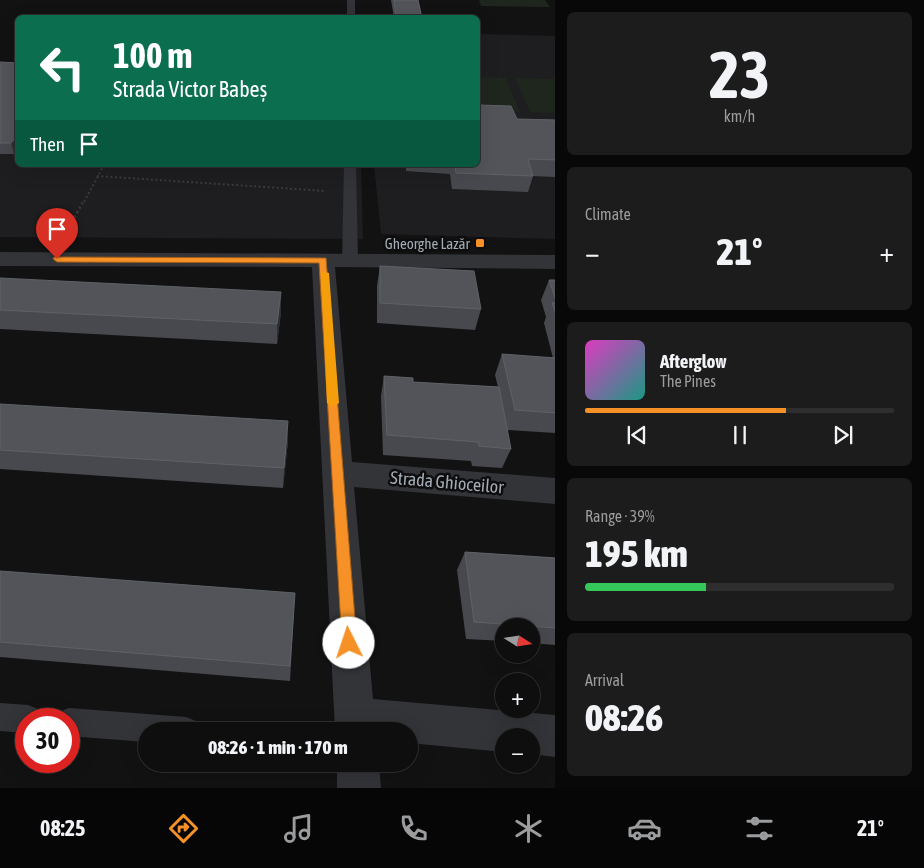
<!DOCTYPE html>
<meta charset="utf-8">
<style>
:root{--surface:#0e0e0e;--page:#1c1c1c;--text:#f1f3f6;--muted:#9b9c9e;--line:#2e2e2e;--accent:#f69127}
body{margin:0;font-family:"Asap Condensed",sans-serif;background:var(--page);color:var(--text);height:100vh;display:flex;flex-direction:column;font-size:19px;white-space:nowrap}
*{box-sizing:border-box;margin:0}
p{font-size:16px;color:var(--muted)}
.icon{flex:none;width:28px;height:28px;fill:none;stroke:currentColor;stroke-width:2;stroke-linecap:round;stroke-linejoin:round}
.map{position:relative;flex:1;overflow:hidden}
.panel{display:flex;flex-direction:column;gap:12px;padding:12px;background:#080808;width:369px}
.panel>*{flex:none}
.top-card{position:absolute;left:15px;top:15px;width:465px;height:152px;border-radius:8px;box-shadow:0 5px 20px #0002,0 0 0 1px var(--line);background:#0b6e4f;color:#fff;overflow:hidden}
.needle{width:32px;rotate:102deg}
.controls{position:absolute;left:495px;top:618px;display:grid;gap:10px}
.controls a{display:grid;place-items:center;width:45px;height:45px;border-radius:50%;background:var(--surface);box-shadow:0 5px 20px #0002,0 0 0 1px var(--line);font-size:25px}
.speed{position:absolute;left:15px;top:708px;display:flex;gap:10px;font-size:25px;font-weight:700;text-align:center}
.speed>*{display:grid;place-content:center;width:65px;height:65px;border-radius:50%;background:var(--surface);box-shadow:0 5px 20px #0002,0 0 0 1px var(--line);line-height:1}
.speed .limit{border:8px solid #d22;background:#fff;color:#111}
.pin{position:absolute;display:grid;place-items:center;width:42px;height:42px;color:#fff;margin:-51px -21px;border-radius:50% 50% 50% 0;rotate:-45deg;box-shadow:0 0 5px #0007}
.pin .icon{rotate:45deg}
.me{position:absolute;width:55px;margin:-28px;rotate:356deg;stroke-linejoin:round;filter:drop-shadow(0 0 4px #0008)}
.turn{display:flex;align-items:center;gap:18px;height:105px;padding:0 15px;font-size:22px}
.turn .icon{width:65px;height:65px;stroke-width:2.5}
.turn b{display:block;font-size:35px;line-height:42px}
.then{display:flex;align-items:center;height:48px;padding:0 15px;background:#0003;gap:10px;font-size:19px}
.big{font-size:38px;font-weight:800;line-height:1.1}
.panel .card{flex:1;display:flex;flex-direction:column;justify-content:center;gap:8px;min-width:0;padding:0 18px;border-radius:8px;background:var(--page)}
.panel .dial{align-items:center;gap:0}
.dial b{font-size:65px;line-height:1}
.song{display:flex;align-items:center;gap:15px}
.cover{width:60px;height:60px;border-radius:8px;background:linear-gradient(135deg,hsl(310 70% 55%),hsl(170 70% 35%))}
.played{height:5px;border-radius:2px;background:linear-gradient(90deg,var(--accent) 65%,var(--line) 65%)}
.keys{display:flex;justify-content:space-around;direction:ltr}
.heat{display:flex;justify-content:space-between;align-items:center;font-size:28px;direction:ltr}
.charge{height:8px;border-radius:4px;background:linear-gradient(90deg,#34c759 39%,var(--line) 0)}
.trip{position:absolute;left:138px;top:722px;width:280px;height:50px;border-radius:25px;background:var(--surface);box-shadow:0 5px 20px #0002,0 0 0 1px var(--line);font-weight:800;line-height:50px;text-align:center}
.menu{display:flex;height:80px;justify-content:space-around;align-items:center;background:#060606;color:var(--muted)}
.menu .icon{width:35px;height:35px}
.menu .selected{color:var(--accent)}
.menu b{font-size:22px;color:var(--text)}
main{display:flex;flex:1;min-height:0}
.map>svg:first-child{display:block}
.built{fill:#1e1e20}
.green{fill:#1e261e}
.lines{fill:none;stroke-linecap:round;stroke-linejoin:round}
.path-far1{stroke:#393b3f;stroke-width:2;stroke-dasharray:2 2.5;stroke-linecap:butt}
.path{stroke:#393b3f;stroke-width:2.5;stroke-dasharray:2 3;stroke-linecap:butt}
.service{fill:#333438;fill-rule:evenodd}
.minor{fill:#333438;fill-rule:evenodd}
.wall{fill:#48494e}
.shaded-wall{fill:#2e2f32}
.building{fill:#525459;stroke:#5e6267}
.route{fill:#f69127;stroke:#a05e19}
.slow{fill:#f59e0b}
.poi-dot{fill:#f69127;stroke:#0d0d0e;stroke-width:2}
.labels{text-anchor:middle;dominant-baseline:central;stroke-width:5;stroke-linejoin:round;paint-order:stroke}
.far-poi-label{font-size:15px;fill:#a3abb4;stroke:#0d0d0e;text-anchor:end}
.street-label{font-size:18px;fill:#a3abb4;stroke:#0d0d0e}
</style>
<main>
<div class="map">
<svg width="556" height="788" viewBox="0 0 556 788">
<rect width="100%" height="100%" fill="#121213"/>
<g class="built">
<polygon points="478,34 555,36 555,239 381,234 374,165 478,165"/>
<polygon points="17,68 18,165 361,165 363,239 0,237 0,88"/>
</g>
<g class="green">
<polygon points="479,0 545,0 550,7 481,6"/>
<polygon points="478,77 506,78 520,112 478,110"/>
<polygon points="515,78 555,79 555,113 530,112"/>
</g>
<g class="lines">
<g class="path-far1">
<polyline points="97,176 326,191"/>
<polyline points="84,202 104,165"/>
</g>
<polyline class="path" points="65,235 84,200"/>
<g class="service">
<rect x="347" y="0" width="8" height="18"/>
<polygon points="344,165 356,165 358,261 350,266 342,261"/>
<polygon points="0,703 28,705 38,709 42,719 26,719 26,733 0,731"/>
<polygon points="69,708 186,717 196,721 200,731 146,731 146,742 69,736 69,719 57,719 59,712"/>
</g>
<g class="minor">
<polygon points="0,252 556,255 556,269 335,267 352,462 556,478 556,504 354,487 373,699 556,715 556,757 531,754 531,736 504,736 504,752 409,743 409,731 335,731 312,267 0,266"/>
<polygon points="337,764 379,764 381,788 337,788"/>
</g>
</g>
<g class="wall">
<polygon points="391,0 418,0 422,18 394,18"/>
<polygon points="0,62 18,63 18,150 14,154 0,154"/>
<polygon points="517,119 556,120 556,177 533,176 528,192 452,189 450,174 406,171 406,165 478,165"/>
<polygon points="270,165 311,165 311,168 270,167"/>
<polygon points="380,266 481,309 475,330 377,323 377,286"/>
<polygon points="0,278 281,312 277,344 0,329"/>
<polygon points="549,280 556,280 556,433 507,430 511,449 502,468 472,466 471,461 383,455 381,396 384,376 413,382 498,387 495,375 502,354 553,358 544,323 546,317 541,300"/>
<polygon points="0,404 288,441 283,488 0,469"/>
<polygon points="465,552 556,558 556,645 531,643 531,626 504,626 504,641 466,639 457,570"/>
<polygon points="0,571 294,610 290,681 0,657"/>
</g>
<g class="shaded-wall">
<polygon points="18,135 18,150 14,154 11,143"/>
<polygon points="281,292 281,312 277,344 277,324"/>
<polygon points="288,421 288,441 283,488 284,468"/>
</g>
<g class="building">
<polygon points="394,0 418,0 422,18 396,18"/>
<polygon points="0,62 18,63 18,135 11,143 0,143"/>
<polygon points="478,105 511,106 517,119 556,120 556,160 528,159 533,176 456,173 455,165 478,165"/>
<polygon points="380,266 474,271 481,309 380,303"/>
<polygon points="0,278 281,292 277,324 0,310"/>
<polygon points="549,280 556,280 556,300"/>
<polygon points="552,303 556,303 556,314"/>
<polygon points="502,354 556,358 556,413 515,410"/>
<polygon points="384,376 413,378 413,382 499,387 511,449 479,446 478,442 387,435"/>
<polygon points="0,404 288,421 284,468 0,450"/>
<polygon points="465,552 556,558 556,628 474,622"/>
<polygon points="0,571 295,593 290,666 0,642"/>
</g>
<polygon class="route" points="54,257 326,258 357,643 355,648 349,651 344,648 342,643 319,263 57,262 53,259"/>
<polygon class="slow" points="321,271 329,273 339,403 333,407 327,403"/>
<rect class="poi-dot" x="475" y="238" width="10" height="10" rx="2.5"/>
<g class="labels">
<g class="far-poi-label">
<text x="470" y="243">Gheorghe Lazăr</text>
</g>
<g class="street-label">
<text transform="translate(447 482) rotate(5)">Strada Ghioceilor</text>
</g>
</g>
</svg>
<div class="controls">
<a><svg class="needle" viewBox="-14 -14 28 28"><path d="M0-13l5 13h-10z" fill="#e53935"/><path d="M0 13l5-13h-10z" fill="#9b9c9e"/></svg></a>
<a>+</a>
<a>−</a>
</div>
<div class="speed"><div class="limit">30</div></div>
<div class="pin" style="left:57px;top:259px;background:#d93025"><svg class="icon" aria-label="arrive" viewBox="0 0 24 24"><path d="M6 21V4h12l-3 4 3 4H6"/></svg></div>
<svg class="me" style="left:349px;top:643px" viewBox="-20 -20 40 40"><circle r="19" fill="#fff"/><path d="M0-13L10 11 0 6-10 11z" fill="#f69127"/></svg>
<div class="trip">08:26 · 1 min · 170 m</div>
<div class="top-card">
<div class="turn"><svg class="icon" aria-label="left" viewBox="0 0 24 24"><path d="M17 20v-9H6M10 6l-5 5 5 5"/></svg><div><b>100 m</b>Strada Victor Babeș</div></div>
<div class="then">Then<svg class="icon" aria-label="arrive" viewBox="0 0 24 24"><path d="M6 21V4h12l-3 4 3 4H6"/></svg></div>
</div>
</div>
<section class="panel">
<div class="card dial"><b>23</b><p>km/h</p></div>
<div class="card"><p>Climate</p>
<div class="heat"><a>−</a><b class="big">21°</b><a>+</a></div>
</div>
<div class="card">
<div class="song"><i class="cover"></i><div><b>Afterglow</b><p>The Pines</p></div></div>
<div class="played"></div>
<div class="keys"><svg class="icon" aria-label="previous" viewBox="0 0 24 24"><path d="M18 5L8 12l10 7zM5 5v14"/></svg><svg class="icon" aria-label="pause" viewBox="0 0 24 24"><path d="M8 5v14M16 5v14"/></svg><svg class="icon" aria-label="next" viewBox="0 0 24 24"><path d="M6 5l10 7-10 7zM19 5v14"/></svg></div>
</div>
<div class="card"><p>Range · 39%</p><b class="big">195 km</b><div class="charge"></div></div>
<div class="card"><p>Arrival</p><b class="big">08:26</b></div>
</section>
</main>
<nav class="menu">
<b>08:25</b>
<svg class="icon selected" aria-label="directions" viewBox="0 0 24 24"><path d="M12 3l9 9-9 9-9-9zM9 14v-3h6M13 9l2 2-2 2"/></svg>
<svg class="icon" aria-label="music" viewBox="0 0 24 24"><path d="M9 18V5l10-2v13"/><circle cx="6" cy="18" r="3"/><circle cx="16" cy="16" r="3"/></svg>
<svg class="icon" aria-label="phone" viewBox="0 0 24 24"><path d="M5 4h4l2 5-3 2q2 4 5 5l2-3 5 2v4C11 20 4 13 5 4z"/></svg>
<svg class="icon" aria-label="climate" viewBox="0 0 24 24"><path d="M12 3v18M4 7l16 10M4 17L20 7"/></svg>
<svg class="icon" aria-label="car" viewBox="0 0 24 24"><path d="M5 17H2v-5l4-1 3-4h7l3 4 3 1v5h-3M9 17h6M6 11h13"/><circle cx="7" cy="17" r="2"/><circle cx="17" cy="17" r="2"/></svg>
<svg class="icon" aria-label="filters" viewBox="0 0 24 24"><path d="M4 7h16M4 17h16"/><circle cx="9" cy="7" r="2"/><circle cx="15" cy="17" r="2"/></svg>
<b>21°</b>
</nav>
